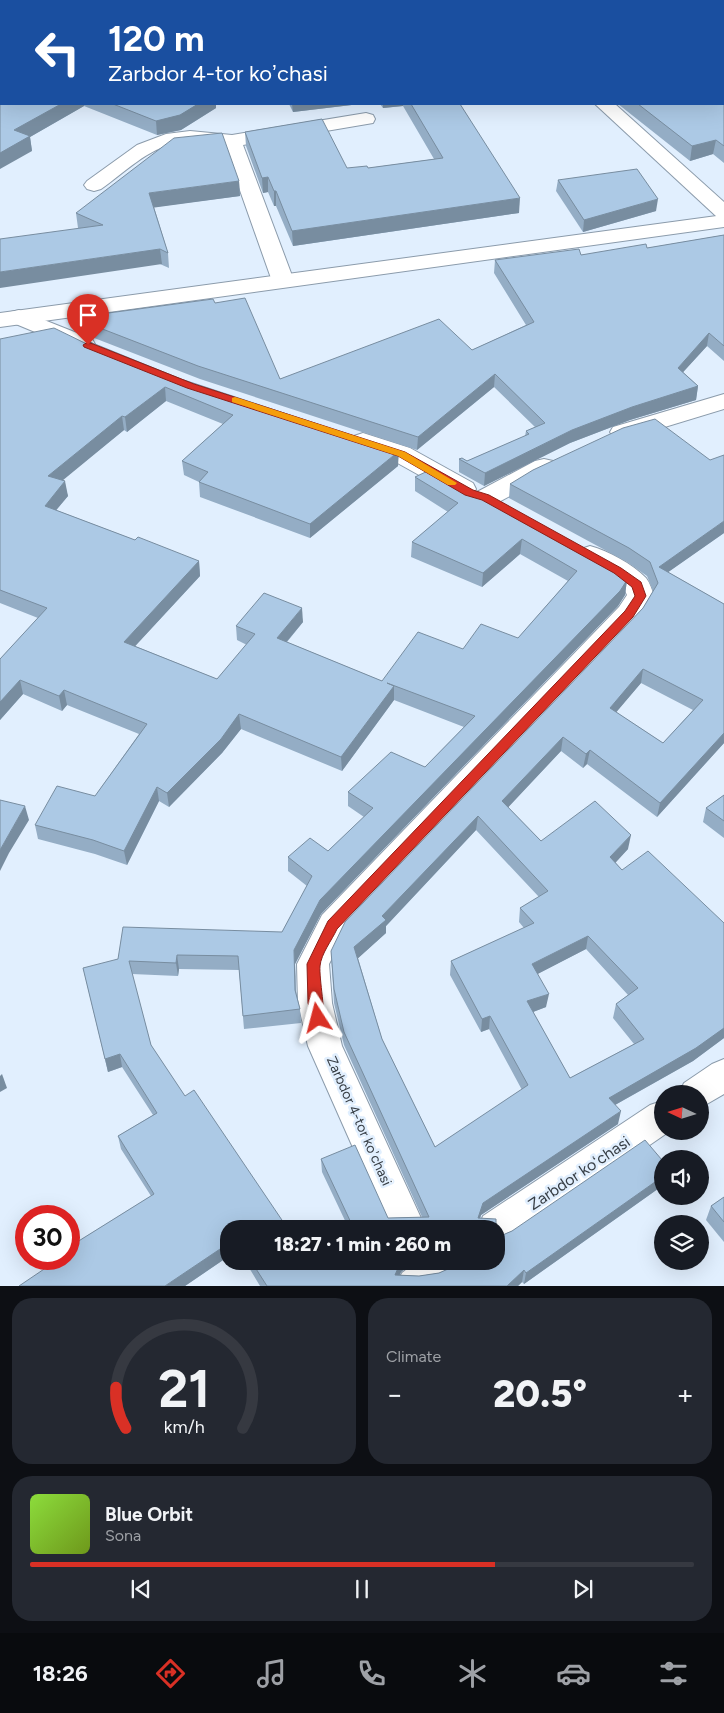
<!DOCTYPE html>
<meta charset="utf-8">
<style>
:root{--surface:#171b24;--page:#242831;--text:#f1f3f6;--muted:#9ea1a6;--line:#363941;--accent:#d93025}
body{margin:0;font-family:Figtree,sans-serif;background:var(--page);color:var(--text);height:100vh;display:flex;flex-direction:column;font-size:19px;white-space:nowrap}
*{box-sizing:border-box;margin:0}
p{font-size:16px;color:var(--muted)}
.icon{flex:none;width:28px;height:28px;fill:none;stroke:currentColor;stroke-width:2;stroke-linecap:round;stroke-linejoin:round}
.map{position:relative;height:1286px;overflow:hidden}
.drawer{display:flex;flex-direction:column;gap:12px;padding:12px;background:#0d0f14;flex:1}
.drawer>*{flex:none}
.hud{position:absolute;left:0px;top:0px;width:725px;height:105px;box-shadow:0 5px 20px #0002;background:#1a4fa0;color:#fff;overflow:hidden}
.needle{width:32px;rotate:274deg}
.controls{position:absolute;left:654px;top:1085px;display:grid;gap:10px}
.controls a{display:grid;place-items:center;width:55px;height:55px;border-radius:50%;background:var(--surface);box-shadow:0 5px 20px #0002;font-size:25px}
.speed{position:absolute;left:15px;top:1205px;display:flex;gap:10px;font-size:25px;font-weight:700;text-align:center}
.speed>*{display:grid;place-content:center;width:65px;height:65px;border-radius:50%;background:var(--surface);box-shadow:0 5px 20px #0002;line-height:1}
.speed .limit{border:8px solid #d22;background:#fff;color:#111}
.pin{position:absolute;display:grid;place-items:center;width:42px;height:42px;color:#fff;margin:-51px -21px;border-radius:50% 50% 50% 0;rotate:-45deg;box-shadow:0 0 5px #0007}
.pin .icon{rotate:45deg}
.me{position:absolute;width:55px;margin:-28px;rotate:351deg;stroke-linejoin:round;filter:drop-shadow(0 0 4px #0008)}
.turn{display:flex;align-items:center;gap:18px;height:105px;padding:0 25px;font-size:22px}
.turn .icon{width:65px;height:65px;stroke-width:2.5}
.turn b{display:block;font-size:35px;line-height:42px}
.big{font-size:38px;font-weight:800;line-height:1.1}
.drawer .tile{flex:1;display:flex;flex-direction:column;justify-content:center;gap:8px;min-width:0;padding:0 18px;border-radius:20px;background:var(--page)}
.drawer .dial{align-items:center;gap:0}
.dial svg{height:130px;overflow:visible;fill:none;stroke:var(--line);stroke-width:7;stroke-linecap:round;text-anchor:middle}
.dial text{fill:var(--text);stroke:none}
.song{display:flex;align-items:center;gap:15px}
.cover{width:60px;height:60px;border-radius:8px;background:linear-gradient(135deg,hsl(90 70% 55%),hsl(80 70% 35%))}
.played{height:5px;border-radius:2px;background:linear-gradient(90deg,var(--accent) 70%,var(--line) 70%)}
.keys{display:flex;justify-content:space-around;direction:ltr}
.heat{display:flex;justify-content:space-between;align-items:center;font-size:28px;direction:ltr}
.drawer .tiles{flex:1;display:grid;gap:12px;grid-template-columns:1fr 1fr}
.tile:last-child{grid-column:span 2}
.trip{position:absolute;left:220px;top:1220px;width:285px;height:50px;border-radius:20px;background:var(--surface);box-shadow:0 5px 20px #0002;font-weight:800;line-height:50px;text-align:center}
.tab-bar{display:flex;height:80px;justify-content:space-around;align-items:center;background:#090b0e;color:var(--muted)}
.tab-bar .icon{width:35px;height:35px}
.tab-bar .selected{color:var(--accent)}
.tab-bar b{font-size:22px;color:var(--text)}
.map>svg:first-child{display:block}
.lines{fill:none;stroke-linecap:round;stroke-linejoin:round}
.minor-casing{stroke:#8b9bab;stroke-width:2}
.major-casing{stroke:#8b9bab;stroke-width:2}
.minor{fill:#fff;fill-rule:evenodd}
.major{fill:#fff;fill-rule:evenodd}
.wall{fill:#94adc5;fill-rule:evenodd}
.shaded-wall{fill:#788da0}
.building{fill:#acc9e5;stroke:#788da0;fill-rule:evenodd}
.route{fill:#d93025;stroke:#8d1f18}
.slow{fill:#f59e0b}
.labels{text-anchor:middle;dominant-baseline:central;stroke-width:5;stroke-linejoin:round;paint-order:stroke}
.street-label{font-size:14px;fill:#373e45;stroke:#e1effe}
.near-street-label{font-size:16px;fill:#373e45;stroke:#e1effe}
</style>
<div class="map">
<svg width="724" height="1286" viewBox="0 0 724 1286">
<rect width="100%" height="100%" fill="#e1effe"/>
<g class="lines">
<g class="minor-casing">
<g id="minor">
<polygon points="595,104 615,104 724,202 724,219 717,217"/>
<path d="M 366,113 L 373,115 L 375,119 L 373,123 L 243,145 L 294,281 L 291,286 L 283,287 L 275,286 L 272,281 L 224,145 C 209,143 193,140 177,143 C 148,148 124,173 101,189 L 94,191 L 87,189 L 84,185 L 87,181 L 137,145 L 166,134 L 190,131 L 232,135 Z"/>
<polygon points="19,310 92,339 95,344 92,349 84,351 76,349 11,322 8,317 11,312"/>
<polygon points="724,394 724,409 622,440 613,437 610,432 613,427"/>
<polygon points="363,433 410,448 473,483 476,489 473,495 464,497 455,495 392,460 354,446 351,441 354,436"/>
<polygon points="544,459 553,461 556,467 553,473 495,504 486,506 477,504 473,498 477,492 535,461"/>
<path d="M 590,546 C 609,551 632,564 646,578 C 650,583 652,590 654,596 L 639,621 L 344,935 L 329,964 L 332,1003 L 342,1046 L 426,1229 L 389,1229 L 308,1046 L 298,1003 L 297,964 L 322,915 L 619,607 L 627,595 C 620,574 588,573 577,555 L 581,549 Z"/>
<polygon points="724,1059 724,1094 700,1108 700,1094 679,1094 684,1083 712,1064"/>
<polygon points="662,1101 662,1131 670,1131 509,1242 496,1247 496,1229 478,1229 483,1216 650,1105"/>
<path d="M 417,1261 L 467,1261 C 453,1286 427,1286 396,1286 L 402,1273 Z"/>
</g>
</g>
<g class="major-casing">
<polygon id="major" points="724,215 724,227 0,327 0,313"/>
</g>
<use href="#minor" class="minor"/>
<use href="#major" class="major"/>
</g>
<g class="wall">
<polygon points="0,0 430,0 427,1 247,1 244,0 1,1 1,75 0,74"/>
<polygon points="540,0 724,0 724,163 713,154 690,161 618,104 724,104 724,1 542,1"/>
<polygon points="1,104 216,104 216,108 181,130 157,135 84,106 30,137 32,151"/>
<polygon points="289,104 360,104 293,112"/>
<polygon points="380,104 460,104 519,213 293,246 276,206 274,206 268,192 263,193 246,146 245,132 347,168 368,168 434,159 403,106 383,108"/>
<polygon points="558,180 656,211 583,232 556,191"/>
<polygon points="239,181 240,196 154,207 168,253 169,268 78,228 76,213"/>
<polygon points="724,235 724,361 707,346 683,372 698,386 696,400 630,420 570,443 484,486 459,472 459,459 467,461 525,436 526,431 535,427 494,387 417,450 200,379 89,336 86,316 215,303 280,379 472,350 526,325 494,273 495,260 581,255 647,248"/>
<polygon points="0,339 91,346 398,466 310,538 200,497 199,482 184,475 182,461 223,424 166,401 127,432 124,430 62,480 68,496 56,510 135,540 199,561 200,576 135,646 217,679 247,645 237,640 236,626 303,622 287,642 382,681 463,649 518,638 568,581 520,554 482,587 411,557 412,542 448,512 415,491 415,477 627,580 625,595 618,606 321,914 295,964 296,991 300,1009 301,1023 244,1029 239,970 179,969 178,976 132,974 151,1045 229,1229 229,1256 185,1286 70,1252 69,1247 151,1196 121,1149 118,1136 153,1115 122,1067 108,1072 83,968 282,932 307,886 288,871 288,857 328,851 364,817 348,806 348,792 425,767 464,727 394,700 342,771 241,729 222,753 169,807 159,801 127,865 95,854 38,839 35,825 95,796 139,734 67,705 62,711 23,694 0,720 0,659 38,618 0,603"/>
<path d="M 510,484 L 724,533 L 668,572 L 724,604 L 724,743 L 657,817 L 587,764 L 583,768 L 561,751 L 508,807 L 541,841 L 628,849 L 615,862 L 622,870 L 724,923 L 724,1038 L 693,1061 L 615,1105 L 618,1124 L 481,1215 L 480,1218 L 496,1229 L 349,1229 L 322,1172 L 321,1159 L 388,1218 L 422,1217 L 344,1045 L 334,1003 L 331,951 L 643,608 L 653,591 L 647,576 L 627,562 L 509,498 ZM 641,683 L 693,710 L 663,743 L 616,712 ZM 476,830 L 539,897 L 520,908 L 519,922 L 524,928 L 451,961 L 450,975 L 481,1032 L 489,1029 L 522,1090 L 435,1147 L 382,1039 L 358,958 L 386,933 L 386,926 ZM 586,949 L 628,995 L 616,1004 L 613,1018 L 634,1044 L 570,1078 L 533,1012 L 546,1007 L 537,974 Z"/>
<polygon points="724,795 724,838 703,822 706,808"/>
<polygon points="662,1160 662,1186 524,1284 522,1282 518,1286 260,1286 245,1261 414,1261 401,1272 399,1275 419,1276 439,1273 457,1265 498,1237 512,1231"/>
<polygon points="724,1197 724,1242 706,1220 711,1206"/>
</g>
<g class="shaded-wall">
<polygon points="218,0 244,0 242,1 216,1"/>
<polygon points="406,0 430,0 427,1 404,1"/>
<polygon points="61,104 84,104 84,106 30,137 32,151 0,169 0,153 14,130"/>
<polygon points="198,104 216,104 216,108 181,130 157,135 156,121"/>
<polygon points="292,104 360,104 293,112"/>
<polygon points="383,104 403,104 403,106 383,108"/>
<polygon points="716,140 713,154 690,161 692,146"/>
<polygon points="268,177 268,192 263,193 262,178"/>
<polygon points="239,181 240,196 151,208 149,193"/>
<rect x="274" y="191" width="2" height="15"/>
<polygon points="520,198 519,213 293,246 292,231"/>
<polygon points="658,199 656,211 583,232 584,220"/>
<polygon points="160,249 162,264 0,288 0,272"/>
<polygon points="709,333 707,346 675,381 678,368"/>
<polygon points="495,374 494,387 417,450 418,437"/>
<polygon points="698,386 696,400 630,420 570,443 484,486 485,473 572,430 632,407"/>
<polygon points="165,387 166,401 127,432 125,417"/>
<polygon points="122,416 124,430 51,490 48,476"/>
<polygon points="399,451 398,466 310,538 310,524"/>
<polygon points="65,481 68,496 48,520 45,506"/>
<polygon points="724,521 724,533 657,580 659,567"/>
<polygon points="522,539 520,554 482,587 483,573"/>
<polygon points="199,561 200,576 126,656 124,642"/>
<polygon points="627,580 625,595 618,606 321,914 295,964 296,1003 294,950 320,900"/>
<polygon points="302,608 303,622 278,652 277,638"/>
<polygon points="643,669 641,683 608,722 610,708"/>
<polygon points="20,680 23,694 0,720 0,702"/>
<polygon points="394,686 394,700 342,771 341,757"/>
<polygon points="64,690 67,705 62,711 59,696"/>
<polygon points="239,714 241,729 222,753 169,807 167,793"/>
<polygon points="724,733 724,743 657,817 660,803"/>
<polygon points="563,737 561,751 501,815 502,801"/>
<polygon points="590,750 587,764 583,768 586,754"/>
<polygon points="157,787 159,801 127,865 124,851"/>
<polygon points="25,806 29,820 9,853 0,871 0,850"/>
<polygon points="478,816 476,830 386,926 386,933 355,961 354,947 382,916"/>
<polygon points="631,835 628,849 608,871 610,857"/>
<polygon points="588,936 586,949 530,978 532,964"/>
<polygon points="177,955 179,969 178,976 176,963"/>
<polygon points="549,994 546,1007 525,1015 527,1001"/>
<polygon points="490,1016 489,1029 481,1032 482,1019"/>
<polygon points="724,1028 724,1038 693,1061 606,1110 609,1098"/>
<polygon points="120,1054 122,1067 108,1072 105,1059"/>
<polygon points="2,1074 7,1088 0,1092 0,1076"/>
<polygon points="621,1111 618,1124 481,1215 477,1229 478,1218 483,1203"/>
<polygon points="662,1177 662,1186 524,1284 526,1273"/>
<polygon points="229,1243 229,1256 185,1286 165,1286"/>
<polygon points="401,1261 414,1261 401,1272 395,1286 395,1275"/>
<polygon points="524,1270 522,1282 518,1286 507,1286"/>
</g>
<g class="building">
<polygon points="0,0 218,0 216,1 1,1 1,61 0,61"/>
<polygon points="281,0 406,0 404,1 285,1"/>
<polygon points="563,0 724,0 724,146 716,140 692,146 638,104 724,104 724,1 565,1"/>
<polygon points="1,96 1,104 61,104 14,130 30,136 0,153 0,97"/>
<polygon points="113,104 198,104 180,115 156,121"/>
<polygon points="411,104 460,104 520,198 292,231 276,191 274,191 268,177 262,178 245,132 322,119 347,168 367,166 368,168 443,158"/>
<polygon points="222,133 239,181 149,193 168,253 160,249 0,272 0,239 103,225 76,213 174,138"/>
<polygon points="637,169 658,199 584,220 558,180"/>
<polygon points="724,235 724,346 709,333 678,368 698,386 632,407 572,430 485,473 459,459 462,458 467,461 529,434 526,431 545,423 495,374 418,437 198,366 87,323 86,316 213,299 215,303 245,298 280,379 439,319 472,350 534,322 495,260 579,249 581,255 646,244 647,248"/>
<polygon points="54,328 91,346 90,342 181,379 399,451 310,524 199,482 208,472 182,461 233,415 165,387 125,417 122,416 48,476 65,481 45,506 135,540 138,537 199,561 124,642 217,679 255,634 236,626 264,593 302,608 277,638 382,681 418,632 463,649 481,624 518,638 577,571 522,539 483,573 412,542 458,503 415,477 432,469 609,563 626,577 627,580 620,591 320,900 294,950 295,990 300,1009 243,1016 238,956 177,955 176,963 129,961 151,1045 185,1096 194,1090 288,1229 229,1229 229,1243 165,1286 19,1286 59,1259 69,1259 69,1252 71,1251 69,1247 154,1194 118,1136 157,1113 120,1054 105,1059 83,968 118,959 123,927 282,932 312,876 288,857 310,838 328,851 373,808 348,792 391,752 425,767 475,716 387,683 394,686 341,757 239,714 221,739 167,793 157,787 124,851 93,840 35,825 57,786 95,796 147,724 64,690 59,696 20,680 0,702 0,659 47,608 0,590 0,339"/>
<path d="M 655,419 L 710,460 L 724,455 L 724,521 L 659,567 L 724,604 L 724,733 L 660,803 L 590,750 L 586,754 L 563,737 L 502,801 L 541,841 L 595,801 L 631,835 L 610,857 L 622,870 L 648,851 L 724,923 L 724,1028 L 696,1048 L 609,1098 L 621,1111 L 483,1203 L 478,1218 L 496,1219 L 496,1229 L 354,1229 L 321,1159 L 355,1145 L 388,1218 L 429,1217 L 344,1032 L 334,989 L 331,951 L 345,922 L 643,608 L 658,583 L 650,562 L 629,548 L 510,484 L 533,470 L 623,428 ZM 643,669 L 703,700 L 663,743 L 610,708 ZM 478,816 L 548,891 L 520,908 L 534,923 L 451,961 L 482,1019 L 490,1016 L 528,1085 L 435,1147 L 382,1039 L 354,947 L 386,920 L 382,916 ZM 588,936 L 638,988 L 616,1004 L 644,1039 L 570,1078 L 527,1001 L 549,994 L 532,964 Z"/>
<polygon points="724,795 724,821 706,808"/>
<polygon points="0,800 25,806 0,850"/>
<polygon points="645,1140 662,1160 662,1177 526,1273 524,1270 507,1286 267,1286 251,1261 401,1261 395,1275 419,1276 439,1273 457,1265 461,1261 496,1261 496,1235 498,1237 512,1231"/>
<polygon points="724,1197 724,1222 711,1206"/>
</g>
<path class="route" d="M 88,342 L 194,384 L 405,452 L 473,490 L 489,495 L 621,568 L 641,582 L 646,596 L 633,617 L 337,929 C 332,940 321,954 320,966 C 319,978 326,1016 323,1022 L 318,1024 L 313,1022 L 308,1003 L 307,964 L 328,921 L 625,611 L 635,596 L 632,587 L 614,573 L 482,500 L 465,495 L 398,456 L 187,388 L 84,347 L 83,345 Z"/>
<polygon class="slow" points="235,397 405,452 457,483 455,485 448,485 398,456 232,402 232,398"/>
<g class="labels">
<g class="street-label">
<text transform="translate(359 1121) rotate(66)">Zarbdor 4-tor koʼchasi</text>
</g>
<g class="near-street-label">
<text transform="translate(579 1173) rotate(-34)">Zarbdor koʻchasi</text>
</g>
</g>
</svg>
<div class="controls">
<a><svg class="needle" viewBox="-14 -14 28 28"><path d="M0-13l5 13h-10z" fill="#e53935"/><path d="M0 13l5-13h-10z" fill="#9ea1a6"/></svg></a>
<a><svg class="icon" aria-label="sound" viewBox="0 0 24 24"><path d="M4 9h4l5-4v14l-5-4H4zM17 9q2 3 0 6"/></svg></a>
<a><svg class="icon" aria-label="layers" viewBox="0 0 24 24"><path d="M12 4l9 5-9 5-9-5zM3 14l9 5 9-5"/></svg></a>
</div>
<div class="speed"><div class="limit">30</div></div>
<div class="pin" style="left:88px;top:345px;background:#d93025"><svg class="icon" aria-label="arrive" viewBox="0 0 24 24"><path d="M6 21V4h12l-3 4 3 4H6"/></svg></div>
<svg class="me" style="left:318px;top:1018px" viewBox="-20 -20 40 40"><path d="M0-17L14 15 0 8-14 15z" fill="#d93025" stroke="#fff" stroke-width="4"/></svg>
<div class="trip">18:27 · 1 min · 260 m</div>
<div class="hud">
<div class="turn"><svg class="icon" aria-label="left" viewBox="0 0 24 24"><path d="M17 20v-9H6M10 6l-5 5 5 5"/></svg><div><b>120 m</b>Zarbdor 4-tor koʼchasi</div></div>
</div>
</div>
<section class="drawer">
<div class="tiles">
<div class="tile dial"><svg viewBox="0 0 100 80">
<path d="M14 69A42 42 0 1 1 86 69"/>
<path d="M14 69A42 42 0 0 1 8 44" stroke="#d93025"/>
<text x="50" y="56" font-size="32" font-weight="700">21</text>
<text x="50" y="72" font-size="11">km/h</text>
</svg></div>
<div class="tile"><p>Climate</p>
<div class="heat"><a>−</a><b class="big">20.5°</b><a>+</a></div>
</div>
<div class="tile">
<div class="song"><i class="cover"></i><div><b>Blue Orbit</b><p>Sona</p></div></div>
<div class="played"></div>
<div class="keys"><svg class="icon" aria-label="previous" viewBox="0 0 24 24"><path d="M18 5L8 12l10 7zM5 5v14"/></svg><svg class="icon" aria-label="pause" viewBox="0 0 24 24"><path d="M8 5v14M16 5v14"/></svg><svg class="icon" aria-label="next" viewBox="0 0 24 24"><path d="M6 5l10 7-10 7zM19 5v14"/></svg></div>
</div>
</div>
</section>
<nav class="tab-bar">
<b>18:26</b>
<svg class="icon selected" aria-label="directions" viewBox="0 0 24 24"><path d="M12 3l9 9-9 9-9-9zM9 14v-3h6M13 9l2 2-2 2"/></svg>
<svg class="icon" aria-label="music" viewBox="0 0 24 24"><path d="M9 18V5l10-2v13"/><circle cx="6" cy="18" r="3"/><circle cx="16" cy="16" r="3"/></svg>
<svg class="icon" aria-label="phone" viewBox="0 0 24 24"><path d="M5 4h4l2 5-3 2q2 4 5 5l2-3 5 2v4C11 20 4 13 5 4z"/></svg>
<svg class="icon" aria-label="climate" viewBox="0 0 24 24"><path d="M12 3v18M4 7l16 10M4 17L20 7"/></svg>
<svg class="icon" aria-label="car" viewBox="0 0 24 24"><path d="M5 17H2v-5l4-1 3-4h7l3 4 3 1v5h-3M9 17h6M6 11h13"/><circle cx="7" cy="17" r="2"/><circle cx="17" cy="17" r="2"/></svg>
<svg class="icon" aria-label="filters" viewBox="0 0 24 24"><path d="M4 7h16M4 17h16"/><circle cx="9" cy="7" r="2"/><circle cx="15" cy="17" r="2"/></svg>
</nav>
